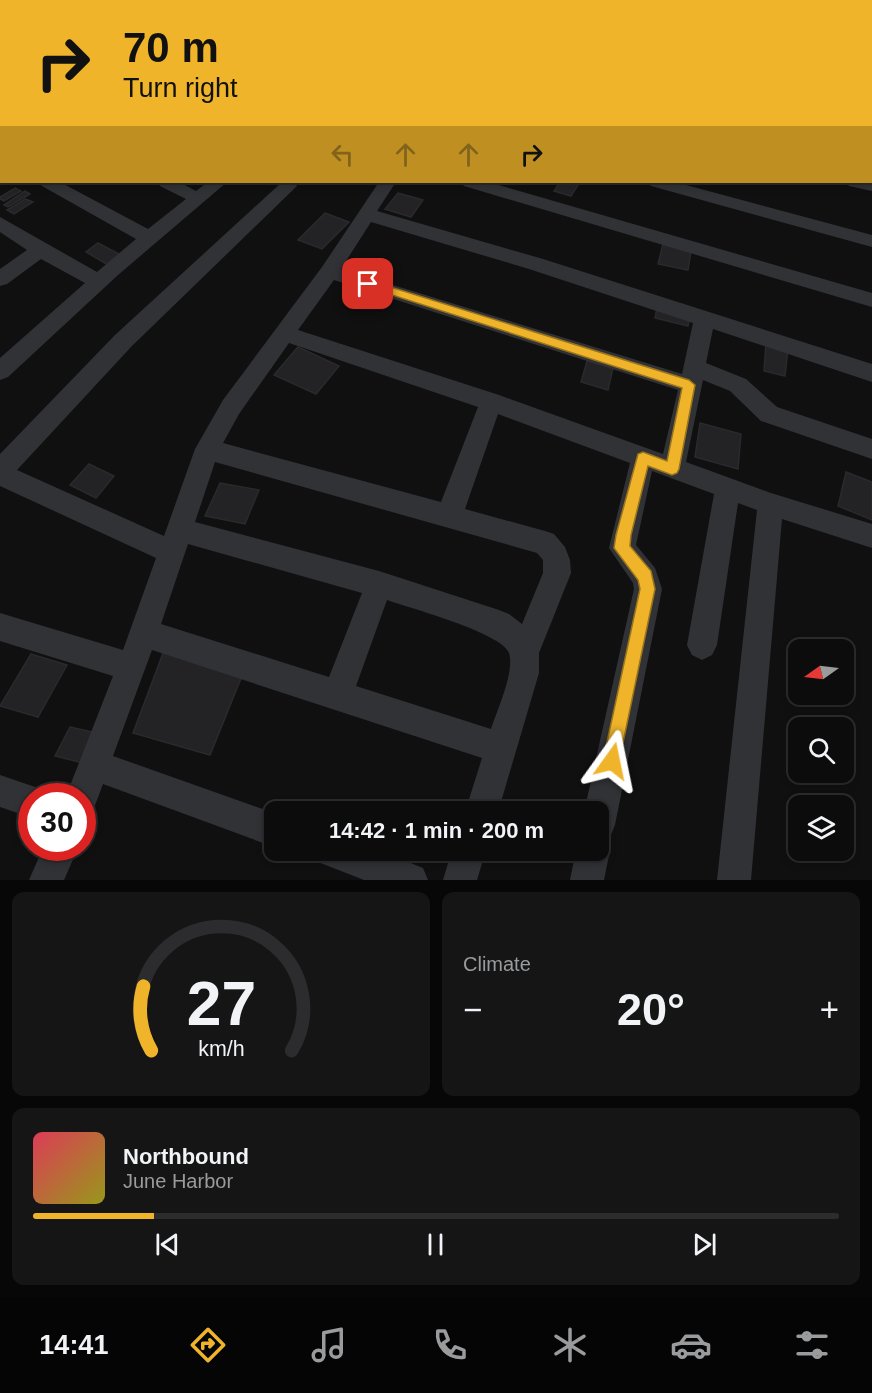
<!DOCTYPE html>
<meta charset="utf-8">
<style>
:root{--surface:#0c0c0d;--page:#151516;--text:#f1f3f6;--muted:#9a9b9d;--line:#2c2c2e;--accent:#efb42a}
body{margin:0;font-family:Arial,sans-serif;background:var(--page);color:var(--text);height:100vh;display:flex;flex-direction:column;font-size:22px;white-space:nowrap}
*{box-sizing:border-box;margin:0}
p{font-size:20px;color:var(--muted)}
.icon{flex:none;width:33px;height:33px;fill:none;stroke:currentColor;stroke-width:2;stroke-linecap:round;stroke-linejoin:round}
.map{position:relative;height:880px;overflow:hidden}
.drawer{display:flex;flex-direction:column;gap:12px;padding:12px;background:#070707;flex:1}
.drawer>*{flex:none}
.guide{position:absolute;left:0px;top:0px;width:873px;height:183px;box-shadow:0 3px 9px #0003,0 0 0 2px var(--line);background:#efb42a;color:#111;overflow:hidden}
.needle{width:39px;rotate:256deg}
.buttons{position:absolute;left:788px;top:639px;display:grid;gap:12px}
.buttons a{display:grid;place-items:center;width:66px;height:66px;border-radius:12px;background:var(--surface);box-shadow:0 3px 9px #0003,0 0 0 2px var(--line);font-size:30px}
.speed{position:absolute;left:18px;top:783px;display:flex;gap:12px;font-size:30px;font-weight:700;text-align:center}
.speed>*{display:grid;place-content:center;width:78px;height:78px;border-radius:50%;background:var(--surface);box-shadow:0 3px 9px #0003,0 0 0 2px var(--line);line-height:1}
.speed .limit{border:9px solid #d22;background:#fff;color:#111}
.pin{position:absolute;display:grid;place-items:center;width:51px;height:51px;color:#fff;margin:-26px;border-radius:12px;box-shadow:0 3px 9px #0006}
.me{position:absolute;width:66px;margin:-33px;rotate:12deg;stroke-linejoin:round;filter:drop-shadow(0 0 4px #0008)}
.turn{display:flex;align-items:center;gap:21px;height:126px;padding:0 24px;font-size:27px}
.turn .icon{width:78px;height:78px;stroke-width:2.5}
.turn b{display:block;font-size:42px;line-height:51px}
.lanes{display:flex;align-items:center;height:57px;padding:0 24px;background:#0003;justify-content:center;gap:30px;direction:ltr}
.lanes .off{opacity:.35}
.big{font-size:45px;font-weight:700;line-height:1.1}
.drawer .card{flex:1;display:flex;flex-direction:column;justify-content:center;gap:9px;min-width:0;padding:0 21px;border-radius:12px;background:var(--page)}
.drawer .dial{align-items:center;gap:0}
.dial svg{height:156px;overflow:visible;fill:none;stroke:var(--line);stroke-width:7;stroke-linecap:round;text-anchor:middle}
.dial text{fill:var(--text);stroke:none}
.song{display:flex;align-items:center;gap:18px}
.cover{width:72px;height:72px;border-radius:9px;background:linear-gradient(135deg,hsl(350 70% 55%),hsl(60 70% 35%))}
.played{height:6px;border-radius:3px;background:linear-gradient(90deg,var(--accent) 15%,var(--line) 15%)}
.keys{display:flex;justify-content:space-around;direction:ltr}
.heat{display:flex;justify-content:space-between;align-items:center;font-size:33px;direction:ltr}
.drawer .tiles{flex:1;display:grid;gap:12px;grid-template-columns:1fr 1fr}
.card:last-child{grid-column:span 2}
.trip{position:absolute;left:264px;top:801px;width:345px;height:60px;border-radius:12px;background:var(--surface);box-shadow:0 3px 9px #0003,0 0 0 2px var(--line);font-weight:700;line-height:60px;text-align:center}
.dock{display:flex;height:96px;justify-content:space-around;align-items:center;background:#050505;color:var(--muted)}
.dock .icon{width:42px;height:42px}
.dock .on{color:var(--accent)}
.dock b{font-size:27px;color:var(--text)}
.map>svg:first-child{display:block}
.building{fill:#232325;stroke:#2a2a2d;stroke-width:1.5}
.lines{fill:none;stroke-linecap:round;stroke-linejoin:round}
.minor{fill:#313236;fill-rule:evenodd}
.route{fill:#efb42a;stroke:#9b751b;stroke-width:1.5}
</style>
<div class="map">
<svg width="872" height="880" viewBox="0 0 872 880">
<rect width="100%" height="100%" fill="#101011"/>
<g class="building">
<polygon points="560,182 580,182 571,196 554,191"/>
<polygon points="15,188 21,191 4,201 0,199 0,197"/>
<polygon points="25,191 30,194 8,207 4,205"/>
<polygon points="398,193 423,200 411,217 385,209"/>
<polygon points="25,199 33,202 14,214 7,210"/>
<polygon points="325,213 349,222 322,249 298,240"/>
<polygon points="98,243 123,256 110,266 86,252"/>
<polygon points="663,244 691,251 688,270 658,264"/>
<polygon points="657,308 690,316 688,326 655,318"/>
<polygon points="766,343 788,348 785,376 764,371"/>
<polygon points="298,347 339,366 316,394 274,375"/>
<polygon points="587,361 613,368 608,390 581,382"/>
<polygon points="700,423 741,434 738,469 695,457"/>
<polygon points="89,464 114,476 96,498 70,485"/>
<polygon points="846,472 872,482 872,520 838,506"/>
<polygon points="220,483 259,490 245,524 205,516"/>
<polygon points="165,648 244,671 210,755 133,733"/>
<polygon points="31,654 67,665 38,717 0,706"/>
<polygon points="70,727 101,734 87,764 55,756"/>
</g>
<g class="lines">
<g class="minor">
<polygon points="12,0 26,0 11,2"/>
<polygon points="64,0 78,0 63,2"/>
<polygon points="108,0 125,0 126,2 110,2"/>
<polygon points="167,0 182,0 166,2"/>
<polygon points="221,0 235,0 220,2"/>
<polygon points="279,0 293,0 278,2"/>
<polygon points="349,0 367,0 368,2 351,2"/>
<polygon points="513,0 527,0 513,2"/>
<polygon points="571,0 590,0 591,2 573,2"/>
<polygon points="741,0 755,0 741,2"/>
<polygon points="804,0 822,0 823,2 806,2"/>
<polygon points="2,6 2,15 0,15 0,7"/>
<rect x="0" y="61" width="2" height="8"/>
<polygon points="0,87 2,88 2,97 0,97"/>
<rect x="0" y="149" width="2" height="10"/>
<polygon points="872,181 872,191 849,186 846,182"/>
<polygon points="40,182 60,182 148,229 186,199 160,186 158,182 179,182 196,191 208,182 227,182 118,275 8,377 0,380 0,358 85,283 41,259 7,284 0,286 0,269 27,250 0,232 0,217 97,272 136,239 42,186"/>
<path d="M 282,182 L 294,182 L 297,186 L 131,347 L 17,470 L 164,536 L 195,449 L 223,400 L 322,267 L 379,182 L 396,182 L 377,211 L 543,259 L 872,364 L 872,382 L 713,329 L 706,363 L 746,379 L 777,407 L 872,439 L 872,459 L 761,421 L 730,391 L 703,380 L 686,462 L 771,493 L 872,524 L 872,548 L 782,519 L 751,880 L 717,880 L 757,510 L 738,503 L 717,645 L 712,655 L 702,660 L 692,655 L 687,645 L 714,494 L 652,471 L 636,545 L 655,568 L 662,589 L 615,825 L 610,837 L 605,839 L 610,850 L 604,880 L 570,880 L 576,850 L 598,850 L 598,812 L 584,812 L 634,589 L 633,583 L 609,548 L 630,463 L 498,414 L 465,509 L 545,531 L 554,534 L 565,547 L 570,560 L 571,573 L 539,653 L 539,673 L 498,812 L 465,812 L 482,758 L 152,650 L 113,756 L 274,813 L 274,847 L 103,784 L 94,808 L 82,812 L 82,796 L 66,796 L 113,676 L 0,641 L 0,613 L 123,650 L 156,558 L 0,486 L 0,454 L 115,335 ZM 371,222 L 529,269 L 693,323 L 682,374 L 341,269 ZM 334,280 L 678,390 L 663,454 L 499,395 L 298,330 ZM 289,343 L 478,407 L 441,502 L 223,443 L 239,414 ZM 215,462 L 537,553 L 543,560 L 543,573 L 522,624 L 509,614 L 499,610 L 379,571 L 195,522 ZM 188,544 L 362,593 L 329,677 L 161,624 ZM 387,600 C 410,608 502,633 509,653 C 515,672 497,710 491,729 L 356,686 Z"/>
<polygon points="461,182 488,182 872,293 872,307 464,186"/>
<polygon points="648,182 675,182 872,235 872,247 651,186"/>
<polygon points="0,775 44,790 46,796 32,796 32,818 0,807"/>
<polygon points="43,848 78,848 64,880 29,880"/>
<polygon points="313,850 378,850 423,868 428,880 364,880 318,862"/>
<polygon points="452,850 486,850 477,880 443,880"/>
</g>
</g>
<polygon class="route" points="368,280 689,380 695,385 679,469 677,473 672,475 648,466 631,535 630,546 651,571 655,589 618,767 612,770 605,767 603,761 640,589 638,580 614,548 616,535 638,454 643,452 667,461 682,388 364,286 364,281"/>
</svg>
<div class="buttons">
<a><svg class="needle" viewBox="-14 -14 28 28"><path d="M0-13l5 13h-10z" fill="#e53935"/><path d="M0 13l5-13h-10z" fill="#9a9b9d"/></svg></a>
<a><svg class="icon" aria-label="search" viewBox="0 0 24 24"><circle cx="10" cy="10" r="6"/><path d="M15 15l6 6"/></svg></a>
<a><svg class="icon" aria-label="layers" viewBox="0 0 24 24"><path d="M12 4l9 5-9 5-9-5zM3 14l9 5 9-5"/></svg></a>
</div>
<div class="speed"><div class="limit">30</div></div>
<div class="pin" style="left:368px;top:284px;background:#d93025"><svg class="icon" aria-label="arrive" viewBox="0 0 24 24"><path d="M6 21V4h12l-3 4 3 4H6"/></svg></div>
<svg class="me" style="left:612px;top:761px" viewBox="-20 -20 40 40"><path d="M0-17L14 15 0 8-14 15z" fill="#efb42a" stroke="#fff" stroke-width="4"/></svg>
<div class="trip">14:42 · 1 min · 200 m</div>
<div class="guide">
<div class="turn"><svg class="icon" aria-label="right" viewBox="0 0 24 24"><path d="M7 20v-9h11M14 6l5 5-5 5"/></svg><div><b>70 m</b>Turn right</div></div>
<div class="lanes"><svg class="icon off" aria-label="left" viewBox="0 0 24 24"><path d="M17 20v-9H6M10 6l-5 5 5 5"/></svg><svg class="icon off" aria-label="ahead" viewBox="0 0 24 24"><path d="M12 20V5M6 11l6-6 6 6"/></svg><svg class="icon off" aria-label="ahead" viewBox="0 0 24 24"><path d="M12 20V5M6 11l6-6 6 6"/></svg><svg class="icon" aria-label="right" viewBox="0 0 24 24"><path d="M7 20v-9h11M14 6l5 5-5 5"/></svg></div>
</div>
</div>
<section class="drawer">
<div class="tiles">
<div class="card dial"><svg viewBox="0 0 100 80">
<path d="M14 69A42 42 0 1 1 86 69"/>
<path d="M14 69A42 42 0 0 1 10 36" stroke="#efb42a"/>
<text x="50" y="56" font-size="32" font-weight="700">27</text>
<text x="50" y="72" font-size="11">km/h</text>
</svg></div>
<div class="card"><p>Climate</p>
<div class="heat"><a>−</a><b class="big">20°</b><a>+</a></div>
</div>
<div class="card">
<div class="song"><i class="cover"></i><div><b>Northbound</b><p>June Harbor</p></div></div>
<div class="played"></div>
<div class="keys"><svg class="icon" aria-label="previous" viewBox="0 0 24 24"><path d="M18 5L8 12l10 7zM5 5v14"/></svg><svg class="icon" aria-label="pause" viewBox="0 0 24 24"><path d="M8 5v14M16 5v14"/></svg><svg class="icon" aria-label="next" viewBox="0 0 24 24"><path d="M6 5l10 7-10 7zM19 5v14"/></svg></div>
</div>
</div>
</section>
<nav class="dock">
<b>14:41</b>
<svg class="icon on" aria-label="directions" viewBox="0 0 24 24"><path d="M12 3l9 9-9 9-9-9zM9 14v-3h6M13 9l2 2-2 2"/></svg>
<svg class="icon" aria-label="music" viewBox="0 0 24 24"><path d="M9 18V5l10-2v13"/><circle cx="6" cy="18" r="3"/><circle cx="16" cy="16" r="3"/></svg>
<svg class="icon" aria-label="phone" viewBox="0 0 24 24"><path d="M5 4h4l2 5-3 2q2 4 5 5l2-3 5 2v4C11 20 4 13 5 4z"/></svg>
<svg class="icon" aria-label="climate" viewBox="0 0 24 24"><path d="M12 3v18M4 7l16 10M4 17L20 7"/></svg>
<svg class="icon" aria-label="car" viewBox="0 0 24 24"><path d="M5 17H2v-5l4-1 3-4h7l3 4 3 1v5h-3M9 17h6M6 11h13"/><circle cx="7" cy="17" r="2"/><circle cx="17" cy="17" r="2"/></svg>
<svg class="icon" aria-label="filters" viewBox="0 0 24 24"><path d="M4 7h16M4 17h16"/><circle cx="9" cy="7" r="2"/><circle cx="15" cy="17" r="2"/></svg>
</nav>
